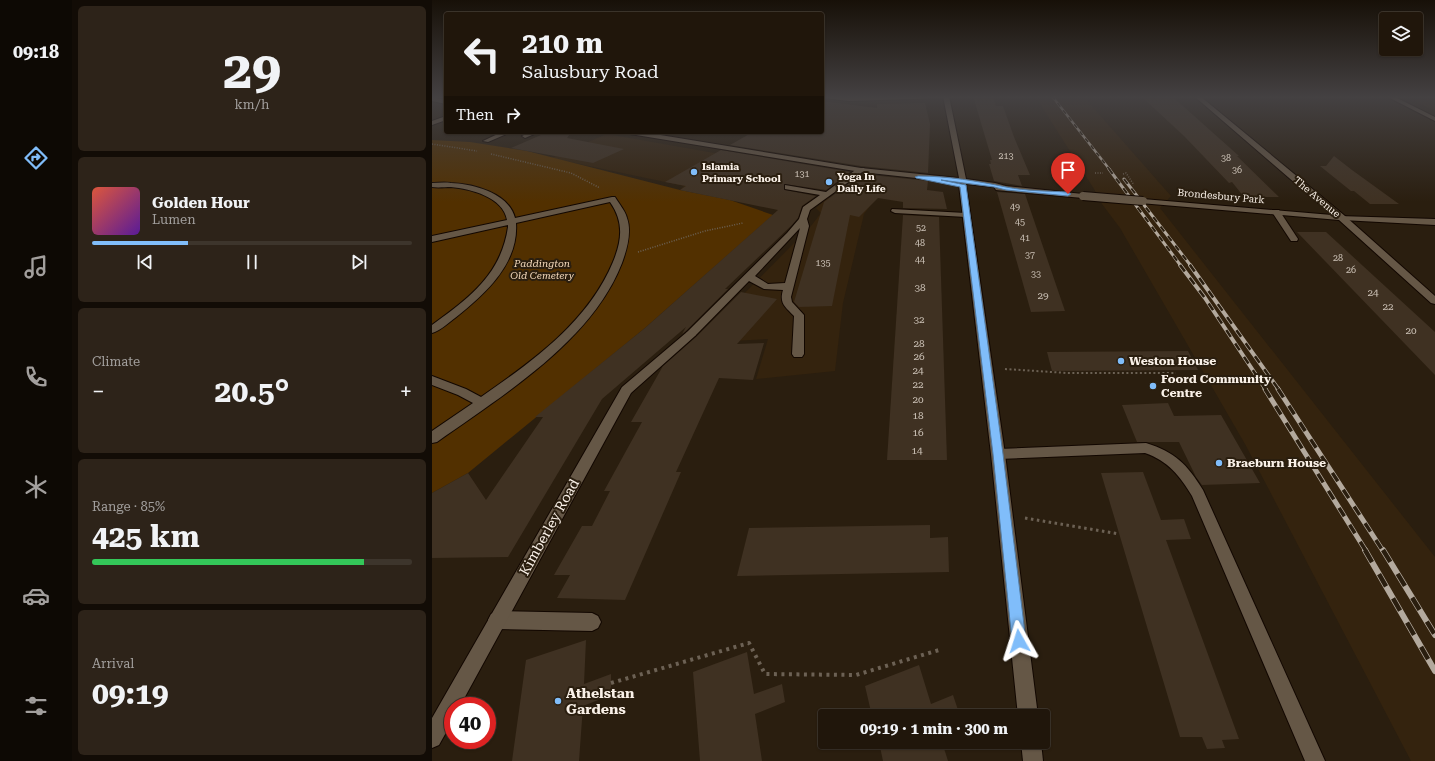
<!DOCTYPE html>
<meta charset="utf-8">
<style>
:root{--surface:#20160b;--page:#2d2319;--text:#f1f3f6;--muted:#a29f9d;--line:#3d352c;--accent:#80bdfa}
body{margin:0;font-family:"Roboto Serif",serif;background:var(--page);color:var(--text);height:100vh;display:flex;flex-direction:column;font-size:15px;white-space:nowrap}
*{box-sizing:border-box;margin:0}
p{font-size:13px;color:var(--muted)}
.icon{flex:none;width:22px;height:22px;fill:none;stroke:currentColor;stroke-width:2;stroke-linecap:round;stroke-linejoin:round}
.map{position:relative;flex:1;overflow:hidden}
.drawer{display:flex;flex-direction:column;gap:6px;padding:6px;background:#120c06;width:360px}
.drawer>*{flex:none}
.guide{position:absolute;left:12px;top:12px;width:380px;height:122px;border-radius:4px;box-shadow:0 1px 3px #0004,0 0 0 1px var(--line);background:#20160b;color:var(--text);overflow:hidden}
.buttons{position:absolute;left:947px;top:12px;display:grid;gap:8px}
.buttons a{display:grid;place-items:center;width:44px;height:44px;border-radius:4px;background:var(--surface);box-shadow:0 1px 3px #0004,0 0 0 1px var(--line);font-size:20px}
.speed{position:absolute;left:12px;top:697px;display:flex;gap:8px;font-size:20px;font-weight:700;text-align:center}
.speed>*{display:grid;place-content:center;width:52px;height:52px;border-radius:50%;background:var(--surface);box-shadow:0 1px 3px #0004,0 0 0 1px var(--line);line-height:1}
.speed .limit{border:6px solid #d22;background:#fff;color:#111}
.pin{position:absolute;display:grid;place-items:center;width:34px;height:34px;color:#fff;margin:-41px -17px;border-radius:50% 50% 50% 0;rotate:-45deg;box-shadow:0 0 4px #0007}
.pin .icon{rotate:45deg}
.me{position:absolute;width:44px;margin:-22px;rotate:354deg;stroke-linejoin:round;filter:drop-shadow(0 0 3px #0008)}
.turn{display:flex;align-items:center;gap:14px;height:84px;padding:0 12px;font-size:18px}
.turn .icon{width:52px;height:52px;stroke-width:2.5}
.turn b{display:block;font-size:28px;line-height:34px}
.then{display:flex;align-items:center;height:38px;padding:0 12px;background:#0003;gap:8px;font-size:15px}
.big{font-size:30px;font-weight:700;line-height:1.1}
.drawer .widget{flex:1;display:flex;flex-direction:column;justify-content:center;gap:6px;min-width:0;padding:0 14px;border-radius:6px;background:var(--page)}
.drawer .dial{align-items:center;gap:0}
.dial b{font-size:52px;line-height:1}
.song{display:flex;align-items:center;gap:12px}
.cover{width:48px;height:48px;border-radius:6px;background:linear-gradient(135deg,hsl(10 70% 55%),hsl(270 70% 35%))}
.played{height:4px;border-radius:2px;background:linear-gradient(90deg,var(--accent) 30%,var(--line) 30%)}
.keys{display:flex;justify-content:space-around;direction:ltr}
.heat{display:flex;justify-content:space-between;align-items:center;font-size:22px;direction:ltr}
.charge{height:6px;border-radius:3px;background:linear-gradient(90deg,#34c759 85%,var(--line) 0)}
.trip{position:absolute;left:386px;top:709px;width:232px;height:40px;border-radius:4px;background:var(--surface);box-shadow:0 1px 3px #0004,0 0 0 1px var(--line);font-weight:700;line-height:40px;text-align:center}
main{display:flex;flex:1;min-height:0}
.tab-bar{display:flex;flex-direction:column;width:72px;justify-content:space-around;align-items:center;background:#0d0904;color:var(--muted)}
.tab-bar .icon{width:28px;height:28px}
.tab-bar .selected{color:var(--accent)}
.tab-bar b{font-size:18px;color:var(--text)}
.map>svg:first-child{display:block}
.built{fill:#34230e}
.green{fill:#523000}
.building{fill:#3f3122}
.lines{fill:none;stroke-linecap:round;stroke-linejoin:round}
.service-casing{stroke:#120700;stroke-width:2}
.minor-casing{stroke:#120700;stroke-width:2}
.tertiary-casing{stroke:#120700;stroke-width:2}
.path-far3{stroke:#6c6154;stroke-width:1.5;stroke-dasharray:1 1.5;stroke-linecap:butt}
.path-far2{stroke:#6c6154;stroke-width:2;stroke-dasharray:2 2.5;stroke-linecap:butt}
.path-far1{stroke:#6c6154;stroke-width:3;stroke-dasharray:2.5 3.5;stroke-linecap:butt}
.path{stroke:#6c6154;stroke-width:4;stroke-dasharray:3 4.5;stroke-linecap:butt}
.service{fill:#655746;fill-rule:evenodd}
.minor{fill:#655746;fill-rule:evenodd}
.tertiary{fill:#655746;fill-rule:evenodd}
.rail-far4-casing{stroke:#b3a99d;stroke-width:2.5}
.rail-far3-casing{stroke:#b3a99d;stroke-width:3}
.rail-far2-casing{stroke:#b3a99d;stroke-width:4}
.rail-far1-casing{stroke:#b3a99d;stroke-width:5}
.rail-casing{stroke:#b3a99d;stroke-width:6}
.rail-far4{stroke:#2a1e0f;stroke-width:1.5;stroke-dasharray:4.5;stroke-linecap:butt}
.rail-far3{stroke:#2a1e0f;stroke-width:2;stroke-dasharray:6;stroke-linecap:butt}
.rail-far2{stroke:#2a1e0f;stroke-width:2.5;stroke-dasharray:8;stroke-linecap:butt}
.rail-far1{stroke:#2a1e0f;stroke-width:3.5;stroke-dasharray:10;stroke-linecap:butt}
.rail{stroke:#2a1e0f;stroke-width:4.5;stroke-dasharray:14;stroke-linecap:butt}
.tertiary-bridge-casing{stroke:#120700;stroke-width:10;stroke-linecap:butt}
.tertiary-bridge{stroke:#655746;stroke-width:8}
.route{fill:#80bdfa;stroke:#537ba2}
.poi-dot{fill:#80bdfa;stroke:#2a1e0f;stroke-width:1.5}
.labels{text-anchor:middle;dominant-baseline:central;stroke-width:4;stroke-linejoin:round;paint-order:stroke}
.far-number-label{font-size:9px;fill:#cbc1b6}
.far-poi-label{font-size:10px;font-weight:bold;fill:#faf1e8;stroke:#2a1e0f;text-anchor:start}
.far-street-label{font-size:10px;fill:#faf1e8;stroke:#2a1e0f}
.far-park-label{font-size:10px;font-style:italic;fill:#f6dbbd;stroke:#2a1e0f}
.number-label{font-size:10px;fill:#cbc1b6}
.poi-label{font-size:12px;font-weight:bold;fill:#faf1e8;stroke:#2a1e0f;text-anchor:start}
.near-street-label{font-size:14px;fill:#faf1e8;stroke:#2a1e0f}
.near-poi-label{font-size:14px;font-weight:bold;fill:#faf1e8;stroke:#2a1e0f;text-anchor:start}
</style>
<main>
<nav class="tab-bar">
<b>09:18</b>
<svg class="icon selected" aria-label="directions" viewBox="0 0 24 24"><path d="M12 3l9 9-9 9-9-9zM9 14v-3h6M13 9l2 2-2 2"/></svg>
<svg class="icon" aria-label="music" viewBox="0 0 24 24"><path d="M9 18V5l10-2v13"/><circle cx="6" cy="18" r="3"/><circle cx="16" cy="16" r="3"/></svg>
<svg class="icon" aria-label="phone" viewBox="0 0 24 24"><path d="M5 4h4l2 5-3 2q2 4 5 5l2-3 5 2v4C11 20 4 13 5 4z"/></svg>
<svg class="icon" aria-label="climate" viewBox="0 0 24 24"><path d="M12 3v18M4 7l16 10M4 17L20 7"/></svg>
<svg class="icon" aria-label="car" viewBox="0 0 24 24"><path d="M5 17H2v-5l4-1 3-4h7l3 4 3 1v5h-3M9 17h6M6 11h13"/><circle cx="7" cy="17" r="2"/><circle cx="17" cy="17" r="2"/></svg>
<svg class="icon" aria-label="filters" viewBox="0 0 24 24"><path d="M4 7h16M4 17h16"/><circle cx="9" cy="7" r="2"/><circle cx="15" cy="17" r="2"/></svg>
</nav>
<section class="drawer">
<div class="widget dial"><b>29</b><p>km/h</p></div>
<div class="widget">
<div class="song"><i class="cover"></i><div><b>Golden Hour</b><p>Lumen</p></div></div>
<div class="played"></div>
<div class="keys"><svg class="icon" aria-label="previous" viewBox="0 0 24 24"><path d="M18 5L8 12l10 7zM5 5v14"/></svg><svg class="icon" aria-label="pause" viewBox="0 0 24 24"><path d="M8 5v14M16 5v14"/></svg><svg class="icon" aria-label="next" viewBox="0 0 24 24"><path d="M6 5l10 7-10 7zM19 5v14"/></svg></div>
</div>
<div class="widget"><p>Climate</p>
<div class="heat"><a>−</a><b class="big">20.5°</b><a>+</a></div>
</div>
<div class="widget"><p>Range · 85%</p><b class="big">425 km</b><div class="charge"></div></div>
<div class="widget"><p>Arrival</p><b class="big">09:19</b></div>
</section>
<div class="map">
<svg width="1003" height="761" viewBox="0 0 1003 761">
<rect width="100%" height="100%" fill="#2a1e0f"/>
<g class="built">
<polygon points="603,96 651,96 739,196 728,208 1003,557 1003,761 979,761 813,444 688,228 670,204 662,189"/>
<polygon points="972,96 1003,96 1003,111"/>
<polygon points="175,134 350,165 298,200 248,190 252,186 119,158"/>
<polygon points="396,198 438,206 432,214 411,303 403,371 324,379 336,339 263,343 379,226 389,213 384,208"/>
</g>
<polygon class="green" points="0,140 38,142 95,151 248,190 298,200 341,215 213,328 36,473 0,493"/>
<g class="building">
<polygon points="541,96 561,96 564,106 571,106 582,137 598,175 586,175 590,186 562,181 557,164 559,164 558,160 560,160"/>
<polygon points="711,98 742,98 807,156 805,156 847,197 812,197 800,182 797,183 752,136"/>
<polygon points="390,101 445,108 445,104 493,103 498,124 496,173 429,166 298,145 321,132 390,132"/>
<polygon points="116,132 139,132 135,138 192,149 161,163 79,148"/>
<polygon points="289,150 418,172 394,190 352,184 353,190 384,196 370,206 366,218 360,225 293,289 296,289 254,331 250,334 254,327 170,399 76,557 0,558 0,493 36,473 54,500 111,417 103,417 213,328 346,210 248,190 254,186 233,182"/>
<polygon points="902,156 920,170 967,204 938,204 922,191 919,191 888,166 894,166"/>
<polygon points="430,174 496,181 495,190 511,192 515,209 471,208 471,202 446,198 427,217 418,215 400,306 367,307 362,302 392,202"/>
<polygon points="565,192 593,194 633,311 599,312"/>
<polygon points="471,215 507,217 515,460 455,460"/>
<polygon points="865,232 894,232 1003,332 1003,375"/>
<polygon points="309,292 345,299 305,344 332,343 321,380 287,378 244,472 249,472 193,600 125,598 138,575 122,575 150,526 160,526 178,491 172,491 210,422 199,422 231,366 264,337"/>
<polygon points="756,351 766,370 620,371 615,352"/>
<polygon points="736,403 742,416 789,415 828,483 770,485 764,477 747,442 705,442 690,405"/>
<polygon points="711,472 729,520 752,519 759,539 734,540 807,739 790,740 793,748 775,749 770,737 748,737 669,473"/>
<polygon points="498,525 498,538 516,537 517,572 305,576 317,528"/>
<polygon points="154,640 152,684 179,674 179,695 151,706 147,761 80,761 94,660"/>
<polygon points="315,652 322,694 350,684 353,702 323,714 330,761 268,761 261,672"/>
<polygon points="487,665 499,704 521,695 528,716 440,716 433,686"/>
<polygon points="447,742 510,742 516,761 451,761"/>
</g>
<g class="lines">
<g class="service-casing">
<g id="service">
<polygon points="14,116 14,120 0,125 0,121"/>
<polygon points="70,132 79,132 56,142 51,141"/>
<polygon points="98,132 107,132 93,138 90,136"/>
<path d="M 426,168 L 432,168 L 433,170 L 378,210 L 375,219 L 377,226 L 359,297 L 360,302 L 372,315 L 372,354 L 370,357 L 362,357 L 360,354 L 362,316 C 353,307 347,303 351,290 L 332,289 L 317,281 L 263,336 L 255,336 L 254,334 L 255,332 L 355,233 L 367,219 L 371,207 L 388,195 L 353,189 L 353,185 L 394,192 ZM 368,228 L 353,283 L 336,284 L 323,276 Z"/>
<path d="M 0,183 C 6,183 12,182 19,183 C 41,184 77,193 83,218 L 180,197 L 183,197 C 187,204 193,210 195,218 C 200,232 195,249 190,263 C 160,341 71,395 5,442 L 0,443 L 0,431 L 41,403 L 26,395 L 0,385 L 0,376 L 34,389 L 49,397 C 101,361 156,322 181,262 C 190,240 192,222 178,202 L 84,223 C 87,264 52,295 23,318 C 16,323 8,331 0,333 L 0,325 C 37,298 69,275 76,227 L 76,225 L 0,242 L 0,236 L 75,220 C 71,197 39,189 19,187 C 13,187 6,188 0,187 Z"/>
<polygon points="460,209 534,213 538,215 534,217 463,213 459,211"/>
<polygon points="841,210 847,210 866,239 865,241 859,241 840,212"/>
<path d="M 714,443 C 743,452 755,464 771,490 L 893,761 L 873,761 L 760,496 C 748,476 736,461 713,453 L 566,459 L 561,458 L 559,454 L 561,450 L 566,449 Z"/>
<polygon points="65,611 160,613 166,616 169,622 166,628 160,631 65,629 59,626 56,620 59,614"/>
</g>
</g>
<g class="minor-casing">
<g id="minor">
<polygon points="390,96 417,97 514,96 511,98 417,101 392,98"/>
<polygon points="954,96 961,96 1003,117 1003,121"/>
<polygon points="907,216 1003,219 1003,225 910,220 907,220 906,218"/>
<polygon points="259,331 263,332 264,334 263,336 199,393 28,706 21,706 21,720 7,745 0,748 0,718 190,387 255,332"/>
</g>
</g>
<g class="tertiary-casing">
<g id="tertiary">
<polygon points="511,96 517,96 534,179 563,183 574,186 651,194 655,196 651,198 574,191 564,190 562,187 534,184 573,454 606,716 586,716 559,454 527,185 530,183 429,172 198,134 195,132 210,132 429,168 527,178"/>
<polygon points="762,96 768,96 913,216 1003,296 1003,304 999,303 907,220 708,203 707,201 711,199 900,215"/>
<polygon points="0,97 14,100 14,104 0,101"/>
<polygon points="589,742 609,742 611,761 591,761"/>
</g>
</g>
<g class="path-far3">
<polyline points="0,144 45,151"/>
<polyline points="59,154 139,173 168,188"/>
<polyline points="663,173 671,173"/>
<polyline points="691,174 694,173 702,185"/>
<polyline points="206,252 273,231 311,223"/>
</g>
<polyline class="path-far2" points="573,369 635,373 744,373"/>
<polyline class="path-far1" points="593,518 687,534"/>
<polyline class="path" points="179,683 317,643 333,674 424,675 507,650"/>
<use href="#service" class="service"/>
<use href="#minor" class="minor"/>
<use href="#tertiary" class="tertiary"/>
<g class="rail-far4-casing">
<polyline id="rail-far4" points="620,96 678,170"/>
</g>
<g class="rail-far3-casing">
<g id="rail-far3">
<polyline points="677,169 749,266"/>
<polyline points="692,179 759,266"/>
</g>
</g>
<g class="rail-far2-casing">
<g id="rail-far2">
<polyline points="748,265 773,298 834,390"/>
<polyline points="758,265 847,390"/>
</g>
</g>
<g class="rail-far1-casing">
<g id="rail-far1">
<polyline points="833,389 934,551"/>
<polyline points="846,389 951,551"/>
</g>
</g>
<g class="rail-casing">
<g id="rail">
<polyline points="933,550 1003,671"/>
<polyline points="951,550 1003,635"/>
</g>
</g>
<use href="#rail-far4" class="rail-far4"/>
<use href="#rail-far3" class="rail-far3"/>
<use href="#rail-far2" class="rail-far2"/>
<use href="#rail-far1" class="rail-far1"/>
<use href="#rail" class="rail"/>
<g class="tertiary-bridge-casing">
<polyline id="tertiary-bridge" points="651,196 711,201"/>
</g>
<use href="#tertiary-bridge" class="tertiary-bridge"/>
</g>
<linearGradient id="sky" x2="0" y2="1"><stop stop-color="#171008"/><stop offset="0.48" stop-color="#444142"/><stop offset="1" stop-color="#444142" stop-opacity="0"/></linearGradient>
<rect width="1003" height="202" fill="url(#sky)"/>
<path class="route" d="M 486,176 C 516,176 545,181 574,187 C 594,191 616,191 636,192 L 639,194 L 636,196 L 574,190 L 562,187 L 509,180 L 534,185 L 571,454 L 594,641 L 592,646 L 587,648 L 582,646 L 580,641 L 561,454 L 528,187 L 484,178 L 483,177 Z"/>
<g class="poi-dot">
<circle cx="262" cy="172" r="4"/>
<circle cx="397" cy="182" r="4"/>
<circle cx="689" cy="361" r="4"/>
<circle cx="721" cy="386" r="4"/>
<circle cx="787" cy="463" r="4"/>
<circle cx="126" cy="701" r="4"/>
</g>
<g class="labels">
<g class="far-number-label">
<text x="574" y="156">213</text>
<text x="794" y="158">38</text>
<text x="805" y="170">36</text>
<text x="370" y="174">131</text>
<text x="583" y="207">49</text>
<text x="588" y="222">45</text>
<text x="489" y="228">52</text>
<text x="593" y="238">41</text>
<text x="488" y="243">48</text>
<text x="598" y="255">37</text>
<text x="906" y="258">28</text>
<text x="488" y="260">44</text>
<text x="391" y="263">135</text>
<text x="919" y="270">26</text>
<text x="604" y="274">33</text>
</g>
<g class="far-poi-label">
<text x="270" y="166">Islamia<tspan x="270" dy="12">Primary School</tspan></text>
<text x="405" y="176">Yoga In<tspan x="405" dy="12">Daily Life</tspan></text>
</g>
<g class="far-street-label">
<text transform="translate(789 196) rotate(5)">Brondesbury Park</text>
<text transform="translate(885 197) rotate(40)">The Avenue</text>
</g>
<g class="far-park-label">
<text x="110" y="263">Paddington<tspan x="110" dy="12">Old Cemetery</tspan></text>
</g>
<g class="number-label">
<text x="488" y="287">38</text>
<text x="941" y="292">24</text>
<text x="611" y="295">29</text>
<text x="956" y="306">22</text>
<text x="487" y="319">32</text>
<text x="979" y="330">20</text>
<text x="487" y="343">28</text>
<text x="487" y="356">26</text>
<text x="486" y="370">24</text>
<text x="486" y="384">22</text>
<text x="486" y="399">20</text>
<text x="486" y="415">18</text>
<text x="486" y="432">16</text>
<text x="485" y="450">14</text>
</g>
<g class="poi-label">
<text x="697" y="361">Weston House</text>
<text x="729" y="379">Foord Community<tspan x="729" dy="14">Centre</tspan></text>
<text x="795" y="463">Braeburn House</text>
</g>
<g class="near-street-label">
<text transform="translate(117 527) rotate(-61)">Kimberley Road</text>
</g>
<g class="near-poi-label">
<text x="134" y="693">Athelstan<tspan x="134" dy="16">Gardens</tspan></text>
</g>
</g>
</svg>
<div class="buttons">
<a><svg class="icon" aria-label="layers" viewBox="0 0 24 24"><path d="M12 4l9 5-9 5-9-5zM3 14l9 5 9-5"/></svg></a>
</div>
<div class="speed"><div class="limit">40</div></div>
<div class="pin" style="left:636px;top:194px;background:#d93025"><svg class="icon" aria-label="arrive" viewBox="0 0 24 24"><path d="M6 21V4h12l-3 4 3 4H6"/></svg></div>
<svg class="me" style="left:587px;top:641px" viewBox="-20 -20 40 40"><path d="M0-17L14 15 0 8-14 15z" fill="#80bdfa" stroke="#fff" stroke-width="4"/></svg>
<div class="trip">09:19 · 1 min · 300 m</div>
<div class="guide">
<div class="turn"><svg class="icon" aria-label="left" viewBox="0 0 24 24"><path d="M17 20v-9H6M10 6l-5 5 5 5"/></svg><div><b>210 m</b>Salusbury Road</div></div>
<div class="then">Then<svg class="icon" aria-label="right" viewBox="0 0 24 24"><path d="M7 20v-9h11M14 6l5 5-5 5"/></svg></div>
</div>
</div>
</main>
